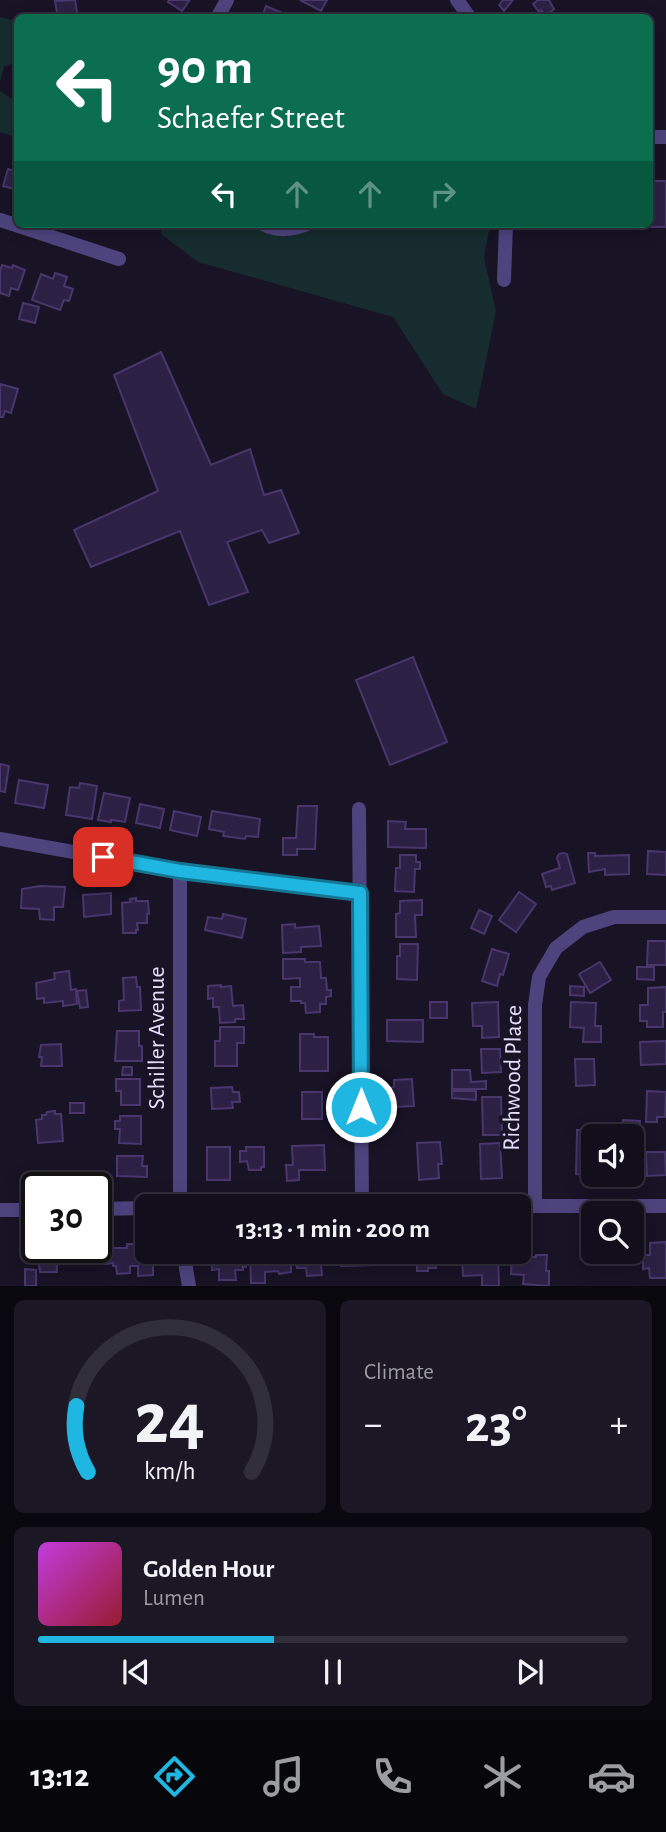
<!DOCTYPE html>
<meta charset="utf-8">
<style>
:root{--surface:#120e1c;--page:#1b1725;--text:#f1f3f6;--muted:#9c9ca3;--line:#312e3b;--accent:#20b6e2}
body{margin:0;font-family:"Alegreya Sans",sans-serif;background:var(--page);color:var(--text);height:100vh;display:flex;flex-direction:column;font-size:26px;white-space:nowrap}
*{box-sizing:border-box;margin:0}
p{font-size:23px;color:var(--muted)}
.icon{flex:none;width:38px;height:38px;fill:none;stroke:currentColor;stroke-width:2;stroke-linecap:round;stroke-linejoin:round}
.map{position:relative;height:1286px;overflow:hidden}
.side{display:flex;flex-direction:column;gap:14px;padding:14px;background:#0a080f;flex:1}
.side>*{flex:none}
.banner{position:absolute;left:14px;top:14px;width:639px;height:214px;border-radius:10px;box-shadow:0 4px 18px #0003,0 0 0 2px var(--line);background:#0b6e4f;color:#fff;overflow:hidden}
.tools{position:absolute;left:581px;top:1124px;display:grid;gap:14px}
.tools a{display:grid;place-items:center;width:63px;height:63px;border-radius:10px;background:var(--surface);box-shadow:0 4px 18px #0003,0 0 0 2px var(--line);font-size:35px}
.speed{position:absolute;left:21px;top:1172px;display:flex;gap:14px;font-size:35px;font-weight:700;text-align:center}
.speed>*{display:grid;place-content:center;width:91px;height:91px;border-radius:50%;background:var(--surface);box-shadow:0 4px 18px #0003,0 0 0 2px var(--line);line-height:1}
.speed .limit{border:4px solid #111;border-radius:10px;background:#fff;color:#111}
.pin{position:absolute;display:grid;place-items:center;width:60px;height:60px;color:#fff;margin:-30px;border-radius:14px;box-shadow:0 4px 10px #0006}
.me{position:absolute;width:77px;margin:-38px;rotate:0deg;stroke-linejoin:round;filter:drop-shadow(0 0 5px #0008)}
.turn{display:flex;align-items:center;gap:24px;height:147px;padding:0 28px;font-size:32px}
.turn .icon{width:91px;height:91px;stroke-width:2.5}
.turn b{display:block;font-size:49px;line-height:60px}
.lanes{display:flex;align-items:center;height:66px;padding:0 28px;background:#0003;justify-content:center;gap:35px;direction:ltr}
.lanes .off{opacity:.35}
.big{font-size:52px;font-weight:700;line-height:1.1}
.side .card{flex:1;display:flex;flex-direction:column;justify-content:center;gap:10px;min-width:0;padding:0 24px;border-radius:10px;background:var(--page)}
.side .dial{align-items:center;gap:0}
.dial svg{height:182px;overflow:visible;fill:none;stroke:var(--line);stroke-width:7;stroke-linecap:round;text-anchor:middle}
.dial text{fill:var(--text);stroke:none}
.song{display:flex;align-items:center;gap:21px}
.cover{width:84px;height:84px;border-radius:10px;background:linear-gradient(135deg,hsl(290 70% 55%),hsl(350 70% 35%))}
.played{height:7px;border-radius:4px;background:linear-gradient(90deg,var(--accent) 40%,var(--line) 40%)}
.keys{display:flex;justify-content:space-around;direction:ltr}
.heat{display:flex;justify-content:space-between;align-items:center;font-size:38px;direction:ltr}
.side .tiles{flex:1;display:grid;gap:14px;grid-template-columns:1fr 1fr}
.card:last-child{grid-column:span 2}
.trip{position:absolute;left:135px;top:1194px;width:396px;height:70px;border-radius:10px;background:var(--surface);box-shadow:0 4px 18px #0003,0 0 0 2px var(--line);font-weight:700;line-height:70px;text-align:center}
.tabs{display:flex;height:112px;justify-content:space-around;align-items:center;background:#07060b;color:var(--muted)}
.tabs .icon{width:49px;height:49px}
.tabs .active{color:var(--accent)}
.tabs b{font-size:32px;color:var(--text)}
.map>svg:first-child{display:block}
.green{fill:#162c2e}
.building{fill:#2c2144;stroke:#48366d;stroke-width:2}
.lines{fill:none;stroke-linecap:round;stroke-linejoin:round}
.street{stroke:#4d447e;stroke-width:14}
.route-casing{stroke:#157693;stroke-width:18}
.route{stroke:#20b6e2;stroke-width:12}
.labels{text-anchor:middle;dominant-baseline:central;stroke-width:7;stroke-linejoin:round;paint-order:stroke}
.street-label{font-size:24px;fill:#e3dcfa;stroke:#181325}
</style>
<div class="map">
<svg width="666" height="1286" viewBox="0 0 666 1286">
<rect width="100%" height="100%" fill="#181325"/>
<g class="green">
<polygon points="0,17 17,21 18,61 4,67 0,82"/>
<polygon points="0,91 17,102 17,138 0,132"/>
<polygon points="163,224 490,224 484,258 496,311 476,409 443,394 393,317 198,262 161,234"/>
</g>
<g class="building">
<polygon points="75,0 78,17 58,18 55,1"/>
<polygon points="169,0 186,0 189,1 182,11 168,2"/>
<polygon points="300,0 327,0 321,11"/>
<polygon points="503,0 513,0 504,11 499,5"/>
<polygon points="538,0 549,0 554,9 546,16 541,10 539,12 533,4"/>
<polygon points="266,6 289,16 288,18 268,18 269,16 263,14"/>
<polygon points="8,169 18,172 18,190 3,186"/>
<polygon points="649,181 666,181 666,227 550,226 550,224 649,224"/>
<polygon points="2,265 12,268 13,265 25,270 18,290 11,288 9,296 0,293 0,271"/>
<polygon points="55,273 67,277 64,286 73,289 69,301 64,300 60,310 32,300 41,274 53,279"/>
<polygon points="23,303 39,307 35,323 19,319"/>
<polygon points="161,352 211,465 250,449 264,495 281,490 299,533 269,543 262,530 227,542 248,592 209,605 180,531 91,567 74,530 158,491 114,375"/>
<polygon points="0,384 18,389 11,413 5,411 3,417 0,417"/>
<polygon points="413,657 447,742 390,765 356,680"/>
<polygon points="0,764 9,766 5,792 0,791"/>
<polygon points="19,780 48,785 44,808 15,803"/>
<polygon points="80,783 97,786 92,819 66,815 70,787 79,788"/>
<polygon points="104,793 130,798 125,822 111,820 111,822 98,820"/>
<polygon points="140,804 164,809 160,828 136,823"/>
<polygon points="298,806 317,806 315,849 297,849 297,855 283,855 283,838 296,838"/>
<polygon points="174,811 201,817 197,836 170,830"/>
<polygon points="212,811 260,819 258,837 246,836 245,839 223,836 224,832 209,829"/>
<polygon points="388,821 406,822 405,829 426,829 426,848 388,847"/>
<polygon points="648,851 666,852 666,875 647,874"/>
<polygon points="563,853 567,854 575,883 552,890 551,886 546,887 542,874 560,868 557,858 559,854"/>
<polygon points="588,853 595,853 595,856 629,855 629,874 605,875 605,869 589,872"/>
<polygon points="400,855 416,855 416,862 420,862 420,869 415,869 414,892 395,891 396,868 400,868"/>
<polygon points="40,886 65,887 63,907 54,907 54,920 40,919 39,909 21,908 22,889"/>
<polygon points="519,892 536,904 516,932 499,920"/>
<polygon points="111,893 111,914 84,917 83,895"/>
<polygon points="136,898 136,901 148,901 149,914 147,914 147,923 137,923 138,930 136,930 136,933 123,933 122,903 131,902 130,899"/>
<polygon points="422,900 422,915 415,915 416,937 396,937 396,914 400,913 400,901"/>
<polygon points="479,910 492,916 484,934 471,928"/>
<polygon points="223,914 246,919 242,938 205,930 208,917 222,919"/>
<polygon points="295,924 295,928 319,926 321,946 301,947 301,952 283,953 282,925"/>
<polygon points="648,941 666,941 666,965 647,965"/>
<polygon points="400,944 418,944 417,980 397,979 397,956 400,956"/>
<polygon points="492,949 509,954 503,975 500,974 497,986 482,981"/>
<polygon points="283,959 305,959 305,962 320,962 321,978 326,978 327,990 331,990 331,996 326,997 326,1004 320,1004 320,1012 306,1013 305,1003 301,1003 301,1001 291,1001 291,987 300,987 300,978 283,979"/>
<polygon points="600,962 611,980 590,993 579,974"/>
<polygon points="637,967 654,967 654,980 637,979"/>
<polygon points="69,971 71,990 76,989 77,1004 63,1006 63,1001 44,1003 44,998 37,999 36,983 55,979 54,973"/>
<polygon points="136,977 137,987 140,987 141,1010 119,1011 119,1001 124,1000 123,978"/>
<polygon points="221,985 221,987 231,986 233,1006 243,1005 244,1019 235,1019 235,1022 220,1023 219,1007 213,1007 213,998 208,999 208,986"/>
<polygon points="570,986 584,987 584,996 570,995"/>
<polygon points="666,987 666,1012 663,1012 663,1027 647,1027 647,1021 640,1021 640,1005 648,1005 648,988"/>
<polygon points="86,990 88,1007 80,1008 77,991"/>
<rect x="430" y="1002" width="17" height="16"/>
<polygon points="498,1002 499,1037 482,1038 482,1026 473,1026 472,1003"/>
<polygon points="571,1002 596,1003 595,1026 601,1026 601,1042 583,1042 584,1028 570,1027"/>
<polygon points="387,1020 423,1020 423,1042 387,1041"/>
<polygon points="220,1027 244,1027 244,1043 237,1043 237,1066 215,1066 215,1041 220,1041"/>
<polygon points="117,1031 139,1031 139,1046 142,1046 142,1061 115,1061"/>
<polygon points="300,1034 314,1034 314,1037 328,1037 328,1071 300,1071"/>
<polygon points="666,1041 666,1064 641,1065 640,1042"/>
<polygon points="61,1044 62,1066 41,1066 42,1057 39,1057 41,1045"/>
<polygon points="481,1049 500,1049 501,1072 482,1073"/>
<polygon points="575,1059 594,1059 595,1085 576,1086"/>
<polygon points="123,1067 132,1067 132,1075 122,1075"/>
<polygon points="452,1070 470,1070 471,1082 486,1081 486,1089 452,1089"/>
<polygon points="116,1079 140,1079 140,1105 121,1105 121,1091 116,1091"/>
<polygon points="412,1079 414,1106 394,1107 394,1097 390,1097 389,1088 394,1087 394,1080"/>
<polygon points="232,1087 233,1092 239,1092 240,1102 232,1102 233,1108 212,1109 211,1088"/>
<polygon points="452,1091 476,1091 476,1100 452,1098"/>
<polygon points="647,1091 666,1092 665,1117 657,1117 657,1122 646,1122"/>
<rect x="302" y="1092" width="20" height="27"/>
<polygon points="482,1097 501,1097 502,1135 483,1135"/>
<rect x="70" y="1103" width="14" height="10"/>
<polygon points="55,1111 55,1114 61,1114 63,1141 38,1143 36,1120 42,1119 42,1115 46,1115 47,1112"/>
<polygon points="120,1116 141,1116 141,1144 119,1143 120,1129 115,1129 115,1121 120,1121"/>
<polygon points="623,1120 640,1121 639,1133 622,1132"/>
<polygon points="577,1130 597,1130 597,1136 593,1136 593,1174 596,1175 576,1174"/>
<polygon points="632,1137 641,1137 641,1151 635,1151 635,1153 632,1154"/>
<polygon points="440,1142 442,1164 438,1164 439,1178 419,1180 417,1143"/>
<polygon points="500,1143 502,1178 481,1179 480,1144"/>
<polygon points="324,1145 325,1170 299,1170 299,1180 287,1181 286,1165 293,1165 292,1146"/>
<rect x="207" y="1147" width="23" height="33"/>
<polygon points="246,1147 264,1147 264,1167 261,1167 261,1170 249,1170 247,1161 240,1162 240,1151 246,1151"/>
<polygon points="646,1152 665,1152 666,1175 647,1176"/>
<polygon points="117,1156 143,1156 142,1166 147,1166 147,1177 117,1176"/>
<polygon points="581,1239 593,1239 593,1251 609,1251 609,1259 581,1259"/>
<polygon points="666,1242 666,1278 650,1278 649,1268 643,1269 643,1255 650,1255 650,1243"/>
<polygon points="127,1244 136,1244 136,1247 145,1247 145,1255 153,1255 153,1275 138,1276 138,1266 130,1266 130,1273 117,1274 116,1266 113,1266 113,1263 105,1264 105,1248 127,1248"/>
<polygon points="37,1248 56,1248 57,1272 40,1272"/>
<polygon points="211,1251 246,1251 246,1267 243,1267 243,1270 235,1270 236,1280 219,1280 219,1269 212,1270"/>
<polygon points="250,1251 270,1251 270,1253 286,1251 286,1253 291,1253 291,1272 279,1274 278,1271 265,1272 265,1283 251,1283"/>
<polygon points="296,1251 331,1251 332,1264 321,1265 322,1275 307,1276 306,1268 297,1268"/>
<polygon points="341,1251 375,1251 376,1265 341,1266"/>
<polygon points="416,1251 435,1251 436,1268 428,1268 428,1271 417,1271 417,1262 410,1262 410,1256 416,1256"/>
<polygon points="512,1253 530,1254 530,1257 536,1257 536,1255 547,1255 546,1271 549,1271 549,1286 523,1284 524,1275 511,1274"/>
<polygon points="498,1255 499,1286 482,1286 482,1275 463,1276 462,1257"/>
<polygon points="25,1269 36,1270 36,1286 25,1286"/>
</g>
<g class="lines">
<g class="street">
<polyline points="457,0 470,18"/>
<polyline points="217,18 227,0"/>
<polyline points="649,137 666,137"/>
<polyline points="0,220 119,259"/>
<path d="M 263,224 C 277,232 292,230 307,224"/>
<polyline points="504,280 506,224"/>
<polyline points="359,809 362,1206"/>
<polyline points="0,839 180,871 360,893"/>
<polyline points="180,871 180,1206"/>
<polyline points="535,1205 535,1005 539,977 556,948 583,927 614,917 666,917"/>
<polyline points="412,1206 666,1206"/>
<polyline points="96,1209 147,1208"/>
<polyline points="0,1210 37,1210"/>
<polyline points="183,1251 189,1286"/>
</g>
</g>
<g class="lines">
<g class="route-casing">
<polyline id="route" points="103,857 180,871 360,893 361,1107"/>
</g>
<use href="#route" class="route"/>
</g>
<g class="labels">
<g class="street-label">
<text transform="translate(157 1038) rotate(-90)">Schiller Avenue</text>
<text transform="translate(513 1078) rotate(-89)">Richwood Place</text>
</g>
</g>
</svg>
<div class="tools">
<a><svg class="icon" aria-label="sound" viewBox="0 0 24 24"><path d="M4 9h4l5-4v14l-5-4H4zM17 9q2 3 0 6"/></svg></a>
<a><svg class="icon" aria-label="search" viewBox="0 0 24 24"><circle cx="10" cy="10" r="6"/><path d="M15 15l6 6"/></svg></a>
</div>
<div class="speed"><div class="limit">30</div></div>
<div class="pin" style="left:103px;top:857px;background:#d93025"><svg class="icon" aria-label="arrive" viewBox="0 0 24 24"><path d="M6 21V4h12l-3 4 3 4H6"/></svg></div>
<svg class="me" style="left:361px;top:1107px" viewBox="-20 -20 40 40"><circle r="17" fill="#20b6e2" stroke="#fff" stroke-width="3"/><path d="M0-11L8 9 0 5-8 9z" fill="#fff"/></svg>
<div class="trip">13:13 · 1 min · 200 m</div>
<div class="banner">
<div class="turn"><svg class="icon" aria-label="left" viewBox="0 0 24 24"><path d="M17 20v-9H6M10 6l-5 5 5 5"/></svg><div><b>90 m</b>Schaefer Street</div></div>
<div class="lanes"><svg class="icon" aria-label="left" viewBox="0 0 24 24"><path d="M17 20v-9H6M10 6l-5 5 5 5"/></svg><svg class="icon off" aria-label="ahead" viewBox="0 0 24 24"><path d="M12 20V5M6 11l6-6 6 6"/></svg><svg class="icon off" aria-label="ahead" viewBox="0 0 24 24"><path d="M12 20V5M6 11l6-6 6 6"/></svg><svg class="icon off" aria-label="right" viewBox="0 0 24 24"><path d="M7 20v-9h11M14 6l5 5-5 5"/></svg></div>
</div>
</div>
<section class="side">
<div class="tiles">
<div class="card dial"><svg viewBox="0 0 100 80">
<path d="M14 69A42 42 0 1 1 86 69"/>
<path d="M14 69A42 42 0 0 1 9 40" stroke="#20b6e2"/>
<text x="50" y="56" font-size="32" font-weight="700">24</text>
<text x="50" y="72" font-size="11">km/h</text>
</svg></div>
<div class="card"><p>Climate</p>
<div class="heat"><a>−</a><b class="big">23°</b><a>+</a></div>
</div>
<div class="card">
<div class="song"><i class="cover"></i><div><b>Golden Hour</b><p>Lumen</p></div></div>
<div class="played"></div>
<div class="keys"><svg class="icon" aria-label="previous" viewBox="0 0 24 24"><path d="M18 5L8 12l10 7zM5 5v14"/></svg><svg class="icon" aria-label="pause" viewBox="0 0 24 24"><path d="M8 5v14M16 5v14"/></svg><svg class="icon" aria-label="next" viewBox="0 0 24 24"><path d="M6 5l10 7-10 7zM19 5v14"/></svg></div>
</div>
</div>
</section>
<nav class="tabs">
<b>13:12</b>
<svg class="icon active" aria-label="directions" viewBox="0 0 24 24"><path d="M12 3l9 9-9 9-9-9zM9 14v-3h6M13 9l2 2-2 2"/></svg>
<svg class="icon" aria-label="music" viewBox="0 0 24 24"><path d="M9 18V5l10-2v13"/><circle cx="6" cy="18" r="3"/><circle cx="16" cy="16" r="3"/></svg>
<svg class="icon" aria-label="phone" viewBox="0 0 24 24"><path d="M5 4h4l2 5-3 2q2 4 5 5l2-3 5 2v4C11 20 4 13 5 4z"/></svg>
<svg class="icon" aria-label="climate" viewBox="0 0 24 24"><path d="M12 3v18M4 7l16 10M4 17L20 7"/></svg>
<svg class="icon" aria-label="car" viewBox="0 0 24 24"><path d="M5 17H2v-5l4-1 3-4h7l3 4 3 1v5h-3M9 17h6M6 11h13"/><circle cx="7" cy="17" r="2"/><circle cx="17" cy="17" r="2"/></svg>
</nav>
